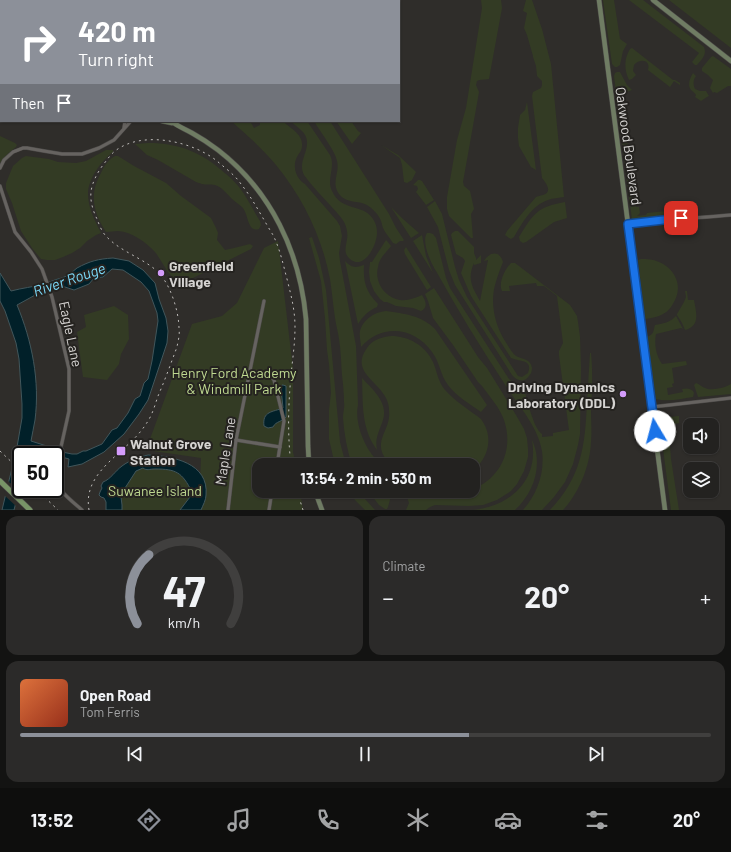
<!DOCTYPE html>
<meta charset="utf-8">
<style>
:root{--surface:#232220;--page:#2b2a29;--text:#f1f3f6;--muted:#a3a4a5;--line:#403f3e;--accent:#8c9099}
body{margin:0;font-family:Barlow,sans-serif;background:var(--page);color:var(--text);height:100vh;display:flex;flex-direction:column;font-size:15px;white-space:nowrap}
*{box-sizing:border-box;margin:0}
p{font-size:13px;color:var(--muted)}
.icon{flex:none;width:22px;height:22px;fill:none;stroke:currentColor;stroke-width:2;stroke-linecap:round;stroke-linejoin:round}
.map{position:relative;height:510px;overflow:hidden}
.panel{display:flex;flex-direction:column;gap:6px;padding:6px;background:#131312;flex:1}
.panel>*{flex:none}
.guide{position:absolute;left:0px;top:0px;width:400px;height:122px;box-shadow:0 1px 3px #0004,0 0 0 1px var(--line);background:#8c9099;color:#fff;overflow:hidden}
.tools{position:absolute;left:683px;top:418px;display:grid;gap:8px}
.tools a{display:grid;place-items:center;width:36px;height:36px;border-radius:8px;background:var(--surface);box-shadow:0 1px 3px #0004,0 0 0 1px var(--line);font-size:20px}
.speed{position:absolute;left:12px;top:446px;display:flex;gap:8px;font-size:20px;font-weight:700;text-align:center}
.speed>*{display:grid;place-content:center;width:52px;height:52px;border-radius:50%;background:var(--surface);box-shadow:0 1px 3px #0004,0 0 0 1px var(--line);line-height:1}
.speed .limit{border:2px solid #111;border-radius:6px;background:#fff;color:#111}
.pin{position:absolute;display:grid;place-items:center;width:34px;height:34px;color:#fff;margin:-17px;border-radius:8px;box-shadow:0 2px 6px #0006}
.me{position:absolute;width:44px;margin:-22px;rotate:352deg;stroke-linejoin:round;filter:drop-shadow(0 0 3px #0008)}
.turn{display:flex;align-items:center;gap:14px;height:84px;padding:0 12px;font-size:18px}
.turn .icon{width:52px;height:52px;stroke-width:2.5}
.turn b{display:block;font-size:28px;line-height:34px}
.then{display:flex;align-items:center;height:38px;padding:0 12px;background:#0003;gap:8px;font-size:15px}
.big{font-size:30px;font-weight:700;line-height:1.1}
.panel .tile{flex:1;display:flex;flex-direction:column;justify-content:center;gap:6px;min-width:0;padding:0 14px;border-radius:12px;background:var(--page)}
.panel .dial{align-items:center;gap:0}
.dial svg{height:104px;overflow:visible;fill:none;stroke:var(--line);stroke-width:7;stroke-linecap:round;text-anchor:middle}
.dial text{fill:var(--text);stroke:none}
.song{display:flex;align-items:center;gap:12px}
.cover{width:48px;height:48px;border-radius:6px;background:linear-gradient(135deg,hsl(20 70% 55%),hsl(10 70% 35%))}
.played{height:4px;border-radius:2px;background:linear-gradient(90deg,var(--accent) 65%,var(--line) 65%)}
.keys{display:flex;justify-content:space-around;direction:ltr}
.heat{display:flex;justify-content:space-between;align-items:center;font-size:22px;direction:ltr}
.panel .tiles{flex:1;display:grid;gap:6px;grid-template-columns:1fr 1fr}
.tile:last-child{grid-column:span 2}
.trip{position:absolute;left:252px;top:458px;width:228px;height:40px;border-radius:12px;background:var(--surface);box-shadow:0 1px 3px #0004,0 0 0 1px var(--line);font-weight:700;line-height:40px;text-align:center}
.tabs{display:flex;height:64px;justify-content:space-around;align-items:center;background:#0e0e0d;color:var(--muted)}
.tabs .icon{width:28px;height:28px}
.tabs .active{color:var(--accent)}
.tabs b{font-size:18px;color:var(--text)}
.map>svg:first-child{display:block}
.green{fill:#333b24}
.water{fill:#012029;stroke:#41565b;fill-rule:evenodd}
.pier{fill:#2f2d2a}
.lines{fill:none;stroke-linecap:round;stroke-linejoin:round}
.street-casing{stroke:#4c4a48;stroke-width:4}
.secondary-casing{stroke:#4c4a48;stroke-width:5.5}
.primary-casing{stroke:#4c4a48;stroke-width:6}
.street{stroke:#666360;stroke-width:3}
.secondary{stroke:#6f7c63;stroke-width:4.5}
.primary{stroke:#789467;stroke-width:5}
.rail{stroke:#bdbbb9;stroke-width:1;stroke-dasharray:2 4;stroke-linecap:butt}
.route-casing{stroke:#114b97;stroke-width:10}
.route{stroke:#1a73e8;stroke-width:7}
.poi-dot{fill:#d49cfb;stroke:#252320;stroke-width:1.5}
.labels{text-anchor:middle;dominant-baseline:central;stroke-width:4;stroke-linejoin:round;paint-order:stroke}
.street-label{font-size:14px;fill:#d5d3d1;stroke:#252320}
.poi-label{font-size:14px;font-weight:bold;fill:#d5d3d1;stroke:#252320;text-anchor:start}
.park-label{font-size:14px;fill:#bfd991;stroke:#252320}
.water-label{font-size:15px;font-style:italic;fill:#7ad7f6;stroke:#252320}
</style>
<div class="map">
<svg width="731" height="510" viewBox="0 0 731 510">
<rect width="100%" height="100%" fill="#2f2d2a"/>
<g class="green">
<path d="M 481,0 L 501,0 L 502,8 L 489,79 C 484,80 480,79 477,81 L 476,85 L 479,92 L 463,182 L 464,186 L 470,191 L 474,209 L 471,214 L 473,238 L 471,238 L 449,216 L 447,209 L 447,197 L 457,140 L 466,108 L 482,8 Z"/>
<path d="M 526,0 L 532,0 L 542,29 L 551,64 L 564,197 C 559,198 553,198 548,200 C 531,206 523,222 514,237 L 511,239 L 509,238 L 505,235 L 507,231 L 536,197 C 538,196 540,196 543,195 C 553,192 546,183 542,178 L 532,96 L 533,92 L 541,88 L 542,85 L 542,81 L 537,76 L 536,66 L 533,57 L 533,56 L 527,35 L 524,28 L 527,13 L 523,11 Z"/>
<polygon points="603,0 614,0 620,39 627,44 623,51 620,65 617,67 615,67 612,64"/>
<path d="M 629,0 L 643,0 L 704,47 C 707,55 702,59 697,65 L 695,65 L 692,62 L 699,53 Z"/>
<polygon points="669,0 731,0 731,48"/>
<path d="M 632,48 L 673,80 L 675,80 L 680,83 L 680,85 L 674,81 L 670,87 L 648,70 C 651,60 640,58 634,65 L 633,71 L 636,75 L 632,79 L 629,80 C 624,69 624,59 630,49 Z"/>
<polygon points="713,56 731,69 731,86 728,86 717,93 714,92 713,93 710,88 713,80 708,75 702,71 702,68 711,57"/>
<polygon points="617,72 620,72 621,74 627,85 632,90 621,94 636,207 639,207 640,213 637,216 646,215 647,213 685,209 686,207 691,207 689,213 687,215 632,220 614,76 615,73"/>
<path d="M 693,73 L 696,76 C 693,80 693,84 695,89 L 700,91 L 706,91 L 709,96 L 707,97 L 701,101 L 695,97 L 696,95 C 695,93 693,92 691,90 C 687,85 690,78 693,73 Z"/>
<polygon points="527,102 536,170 531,167 519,146 518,138 518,128 520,115 525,110"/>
<path d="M 231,121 L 250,121 L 254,128 L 260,125 L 260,121 C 266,121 276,120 281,121 C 283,121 285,123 286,124 C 293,130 303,135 302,146 C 302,151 299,153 297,157 C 292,166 296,179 305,184 L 337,221 L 340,226 L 342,236 L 339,253 L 340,261 L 356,346 L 358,405 C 354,422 365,450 378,461 C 379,463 381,464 383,465 L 352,465 C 347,450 344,433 343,418 C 343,412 345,407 344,402 C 344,393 343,384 342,375 C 341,363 341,351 339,339 C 338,332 336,325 335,318 C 333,305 332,292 330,279 C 322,237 303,198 276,165 C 263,149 247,135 231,121 Z"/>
<path d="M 290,121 L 307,121 L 330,155 C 336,167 326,179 332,191 C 341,212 363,203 373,219 C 376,223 377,228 377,233 C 377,245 364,271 350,259 C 343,253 346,247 347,239 C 348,235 347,229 345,224 C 342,217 335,211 330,205 C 321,195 312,186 304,175 C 296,160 315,147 303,132 C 299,128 294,124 290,121 Z"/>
<path d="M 314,121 L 330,121 L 389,214 L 396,228 L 404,240 L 403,241 L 400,241 L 396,244 L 393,243 C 390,238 385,233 383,228 C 382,226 382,223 381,221 C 379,215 373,209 367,205 C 358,200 347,204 339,194 C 331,182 340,173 337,161 C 336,152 319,130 314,121 Z"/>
<polygon points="336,121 351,121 358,131 361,133 352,144"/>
<path d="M 0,136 L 15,143 L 17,145 L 16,147 C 10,152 4,156 0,164 Z"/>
<path d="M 148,143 C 180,143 203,153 226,174 C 231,178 235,182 239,187 C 247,197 253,210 260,221 L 261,225 L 259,229 C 247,233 249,214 242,207 C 239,204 235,202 232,199 C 227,194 222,187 215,185 C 210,184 206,185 202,184 C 202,184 196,182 196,182 L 158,160 L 147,155 L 135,144 Z"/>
<polygon points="381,145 398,155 414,170 416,172 412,180 407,183 404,182 402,165 400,158"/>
<path d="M 106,150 L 113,150 L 113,152 C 101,161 88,179 88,194 C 88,208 95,221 101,233 L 96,235 L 87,241 L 80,248 L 72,253 L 63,257 L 55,260 L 47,260 L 41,259 L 32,248 L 21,231 L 12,203 L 6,189 L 6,183 L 13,166 L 22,158 L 26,156 L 49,159 L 58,162 L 76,163 L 86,161 Z"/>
<path d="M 115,156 L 118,156 L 134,166 L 166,183 L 181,196 L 211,218 L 216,228 L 218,233 L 217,240 L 225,250 L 234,248 L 250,244 L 253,246 L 251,249 L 185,282 C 183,282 180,282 178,281 C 170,279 161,259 155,252 C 146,242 132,232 118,231 C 114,231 110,232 106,232 C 93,212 89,194 101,173 C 104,166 108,160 115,156 Z"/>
<polygon points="418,180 420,180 422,181 434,200 426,205 416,192 418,189 417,186 413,185"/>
<path d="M 435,201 L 442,214 L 455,267 L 459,280 L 467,297 L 518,376 L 522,377 L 528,373 C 533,359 520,362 511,358 L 471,296 L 461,273 L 465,261 L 463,258 L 456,254 L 451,235 L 452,233 L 455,231 L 458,231 L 474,247 L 474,253 L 476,258 L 476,260 L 481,255 L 481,263 L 474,265 L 474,263 C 467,279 472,287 480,301 L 488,260 L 484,261 C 489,252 500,250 503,262 C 500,270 497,277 495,285 C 490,304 495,325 505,341 C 508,345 511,352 516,356 C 522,359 531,359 532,368 C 532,371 531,374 529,376 C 524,383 517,381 512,375 L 455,285 L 449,270 L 438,227 L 427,207 Z"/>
<path d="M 565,202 L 567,218 L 554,222 L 526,242 L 523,243 L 520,241 L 519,237 C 534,213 537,207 565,202 Z"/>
<polygon points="391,207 403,219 419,233 411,238"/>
<path d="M 427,233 L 430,233 L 433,234 L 436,238 L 446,278 L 450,288 L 509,379 L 517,385 L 523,386 C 527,398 533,428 542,434 L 542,437 L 553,436 L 553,433 L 569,430 L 559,355 L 559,351 L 563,343 L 557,296 L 544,286 L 537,286 L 536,283 L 509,286 L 510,291 L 502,291 C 498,283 505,269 511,263 L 515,263 L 570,305 L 577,316 L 578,322 L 580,337 L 581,368 L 580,434 L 578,445 L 573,464 L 565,482 L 554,497 L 542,510 L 523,510 C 537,494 545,473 542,451 C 538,426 517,404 504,383 C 480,346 457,309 436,271 C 431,263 421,242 427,233 Z"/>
<polygon points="422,235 426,256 433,273 413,241"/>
<polygon points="312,237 319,258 326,290 339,431 340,442 346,465 335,465 329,439 329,410 331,393 329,364 327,350 325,318 321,281 309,238"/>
<path d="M 386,240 L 387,241 L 391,246 C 386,253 379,258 378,267 C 374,282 385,298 400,300 C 408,301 415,298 422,295 C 425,300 429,307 421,311 L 413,308 L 396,306 L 387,302 L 384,302 L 380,299 L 374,291 L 370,281 L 369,272 L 370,262 L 372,262 Z"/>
<polygon points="278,241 293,369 293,452 296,465 259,465 259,491 300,491 303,510 198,510 199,509 201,458 146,450 192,324 222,316 237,303 264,248"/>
<polygon points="406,247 431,287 427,290 405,254 404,250"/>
<path d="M 641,259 C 647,259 653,259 659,262 C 674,268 683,285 675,300 C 672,306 669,311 663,314 C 658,317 652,318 645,319 L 638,260 Z"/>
<path d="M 345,261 C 352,268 355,268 364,265 C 363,282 366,292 378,304 L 377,307 C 368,311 363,316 358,324 Z"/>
<path d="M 434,288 L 478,357 L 487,368 L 516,415 L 524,429 L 527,438 L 528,449 L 528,457 L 524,471 L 517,484 L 511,491 L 497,500 L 483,505 L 469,506 L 435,505 L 430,507 L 426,510 L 406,510 L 409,503 L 407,497 L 407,493 L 400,491 L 450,492 L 456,493 L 473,491 L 473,489 C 501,478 514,449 504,420 C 500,408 489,396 482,386 L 478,382 L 453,345 L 433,318 L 428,301 L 425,294 Z"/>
<path d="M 685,291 L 687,291 L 688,300 L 694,300 C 696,312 701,326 685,330 L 682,323 L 677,315 L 677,314 L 684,302 L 686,297 Z"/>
<polygon points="114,306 128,315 129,339 121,354 119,364 107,380 83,377 77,332 86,327 84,315"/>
<path d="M 386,311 C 405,314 421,315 435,329 L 487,405 L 481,412 C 470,404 456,396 448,385 C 440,375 440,362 432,352 C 415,327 381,323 361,347 C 361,342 359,336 360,331 C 363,319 375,312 386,311 Z"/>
<path d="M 676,316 L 683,329 L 681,328 L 656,334 C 654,344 656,356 662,364 L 686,361 L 687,365 L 672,368 L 674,383 L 672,384 L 673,387 L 667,388 L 668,395 L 683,392 L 682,389 C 686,388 690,388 693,391 L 694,393 L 693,397 C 681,399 667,402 656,399 L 647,337 C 655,334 653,330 655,325 C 662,324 671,322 676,316 Z"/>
<path d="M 391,336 C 408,336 425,345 433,362 C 437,371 438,382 445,390 C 455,401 469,410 481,419 C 494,437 489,457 473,471 L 473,465 L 391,465 C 368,442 392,432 389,410 C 389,406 388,402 386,398 C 378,381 350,371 367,348 C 372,340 381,337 391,336 Z"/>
<path d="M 590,353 L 591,353 C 593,372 592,392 591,411 C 591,422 592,432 591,442 C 590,466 579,493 563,510 L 550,510 C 582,476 585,446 587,402 C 588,386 589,369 590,353 Z"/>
<path d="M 362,378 C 374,391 390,404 382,423 C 378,434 375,439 377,450 C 361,428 363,404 362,378 Z"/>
<path d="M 696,383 C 699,384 702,387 705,388 C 711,391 725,388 731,384 L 731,394 L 698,397 L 694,385 Z"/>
<polygon points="679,416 679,423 675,424 673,426 673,432 669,433 671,459 679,510 671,510 659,418"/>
<path d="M 532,440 C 534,444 535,448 536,452 C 540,474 531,495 515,510 L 473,510 C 511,506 539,480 532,440 Z"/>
<path d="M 143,468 C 147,471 149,469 155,469 C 177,469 182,472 192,492 L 190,497 L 180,510 L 122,510 L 122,505 L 121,498 L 125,488 L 136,471 Z"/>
<polygon points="349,491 359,491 365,499 375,510 365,510 355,500"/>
<polygon points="368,491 396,491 395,494 391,496 388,507 387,509 385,509 379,505"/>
</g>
<g class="water">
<path d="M 113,258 L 129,261 L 143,270 L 155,283 L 159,299 L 166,318 L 168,331 L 167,343 L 148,400 L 139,414 L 124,434 L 104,452 L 82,464 L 68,467 L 69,459 L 55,455 L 47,455 L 29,451 L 28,455 L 21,455 L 21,482 L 14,510 L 2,510 L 17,447 L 22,418 L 22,404 L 19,359 L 16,343 L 5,311 L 0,301 L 0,273 L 11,291 C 22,288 33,287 44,284 C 50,282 56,279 62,278 C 68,276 72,272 77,268 C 90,261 98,259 113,258 ZM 112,269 L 123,270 L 141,282 L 149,291 L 157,313 L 158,321 L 152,361 L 148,379 L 144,383 L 140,396 L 135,399 L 128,413 L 117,428 L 112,430 L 102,444 L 86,451 L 83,451 L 77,454 L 72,454 L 57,451 L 53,448 L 31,441 C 32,434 34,427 35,420 C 40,381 32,341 17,305 L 48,288 L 59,285 L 74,290 L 89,284 L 94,278 L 103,277 Z"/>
<path d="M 282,385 L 283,385 L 286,386 L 286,417 C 282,422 276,421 273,427 L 268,428 L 264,426 C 262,411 273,412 283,408 L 281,388 Z"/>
<path d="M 148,455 C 173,456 209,463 206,495 C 206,500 203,505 201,510 L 180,510 L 190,497 L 192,492 C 182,472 176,469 155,469 C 149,469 147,471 143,468 L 136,471 L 125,488 L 121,497 L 122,505 L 122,510 L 106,510 L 106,502 L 104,498 L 101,497 L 99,495 L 100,492 L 102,488 L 101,486 L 103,482 C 111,479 115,471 122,466 C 130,460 139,457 148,455 Z"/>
</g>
<polygon class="pier" points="7,480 21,493 17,507 4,495"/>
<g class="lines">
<g class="street-casing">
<g id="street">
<polyline points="124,128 125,121"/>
<polyline points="0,168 4,160 13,152 23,148 27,148 44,151 62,154 82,154 99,148 114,140 131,121"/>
<polyline points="0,186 15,232 31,252 42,269 52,297 69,369 69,411 55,474"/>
<path d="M 628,224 C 662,220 697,218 731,215"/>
<polyline points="250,371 270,375 274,380 284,421 277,465"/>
<polyline points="652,407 731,398"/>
<polyline points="236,440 280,447"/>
<path d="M 55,479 C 58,491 73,502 82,510"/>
<polyline points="228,510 236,440 264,301"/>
<polyline points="269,510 272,491"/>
</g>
</g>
<g class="secondary-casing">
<g id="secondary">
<polyline points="599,0 665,510"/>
<polyline points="653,0 731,61"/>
<polyline points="0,5 1,0"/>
<polyline points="0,48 1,49"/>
<polyline points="162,121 172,123"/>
<path d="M 171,121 C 177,126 185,129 192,133 C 201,138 210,144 218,150 C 271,191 300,252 306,319 L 308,446 L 309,465"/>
<polyline points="315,491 322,510"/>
</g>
</g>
<g class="primary-casing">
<polyline id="primary" points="0,481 30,510"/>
</g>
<use href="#street" class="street"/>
<use href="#secondary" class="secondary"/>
<use href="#primary" class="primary"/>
<g class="rail">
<polyline points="0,451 21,471"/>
<polyline points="36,489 58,510"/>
<polyline points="297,491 303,510"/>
<path d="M 89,510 C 82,470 128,453 146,424 C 152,416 155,405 158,396 C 165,380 171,363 177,347 C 178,341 180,335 179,329 C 179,311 170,283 157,271 C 141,257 119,251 105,235 C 101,230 99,224 97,219 C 93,211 90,201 91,192 C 92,183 97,173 103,165 C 107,160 110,155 115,151 C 142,130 192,141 217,161 C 225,168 235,175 241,184 C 253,199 263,219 273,235 C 280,249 283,264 287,279 C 291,295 295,310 295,327 C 295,348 291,368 290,388 C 288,413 288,440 291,465"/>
</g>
</g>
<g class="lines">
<g class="route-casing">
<polyline id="route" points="655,431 628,224 681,218"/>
</g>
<use href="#route" class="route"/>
</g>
<g class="poi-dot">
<circle cx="161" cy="273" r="4"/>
<circle cx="623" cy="394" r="4"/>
<rect x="116" y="446" width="10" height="10" rx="2"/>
</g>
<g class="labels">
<g class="street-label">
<text transform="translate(629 146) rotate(82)">Oakwood Boulevard</text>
<text transform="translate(71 334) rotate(78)">Eagle Lane</text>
<text transform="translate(225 451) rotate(-81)">Maple Lane</text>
</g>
<g class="poi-label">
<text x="169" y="265">Greenfield<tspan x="169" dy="16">Village</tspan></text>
<text x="615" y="386" text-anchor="end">Driving Dynamics<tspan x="615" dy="16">Laboratory (DDL)</tspan></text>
<text x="130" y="443">Walnut Grove<tspan x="130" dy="16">Station</tspan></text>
</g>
<g class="park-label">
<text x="234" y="372">Henry Ford Academy<tspan x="234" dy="16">&amp; Windmill Park</tspan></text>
<text x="155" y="490">Suwanee Island</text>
</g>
<g class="water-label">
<text transform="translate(69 279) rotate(-19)">River Rouge</text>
</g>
</g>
</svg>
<div class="tools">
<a><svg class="icon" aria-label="sound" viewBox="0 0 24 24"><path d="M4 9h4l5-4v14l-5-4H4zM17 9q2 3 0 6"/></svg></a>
<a><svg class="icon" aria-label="layers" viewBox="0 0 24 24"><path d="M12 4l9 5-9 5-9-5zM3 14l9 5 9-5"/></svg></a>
</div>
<div class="speed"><div class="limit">50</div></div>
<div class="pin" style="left:681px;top:218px;background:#d93025"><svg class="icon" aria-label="arrive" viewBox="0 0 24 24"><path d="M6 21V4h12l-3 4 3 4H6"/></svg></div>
<svg class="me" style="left:655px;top:431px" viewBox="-20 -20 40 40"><circle r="19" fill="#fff"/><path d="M0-13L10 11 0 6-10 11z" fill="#1a73e8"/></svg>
<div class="trip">13:54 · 2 min · 530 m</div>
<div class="guide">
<div class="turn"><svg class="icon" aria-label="right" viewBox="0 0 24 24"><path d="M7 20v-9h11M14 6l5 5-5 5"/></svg><div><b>420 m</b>Turn right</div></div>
<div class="then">Then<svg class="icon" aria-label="arrive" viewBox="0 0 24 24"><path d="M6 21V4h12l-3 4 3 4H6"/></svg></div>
</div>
</div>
<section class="panel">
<div class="tiles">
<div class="tile dial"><svg viewBox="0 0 100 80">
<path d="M14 69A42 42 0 1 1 86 69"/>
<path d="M14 69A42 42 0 0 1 23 16" stroke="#8c9099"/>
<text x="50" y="56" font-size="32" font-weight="700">47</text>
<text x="50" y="72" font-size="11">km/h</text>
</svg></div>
<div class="tile"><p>Climate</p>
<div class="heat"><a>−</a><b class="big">20°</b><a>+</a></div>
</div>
<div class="tile">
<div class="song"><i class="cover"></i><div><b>Open Road</b><p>Tom Ferris</p></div></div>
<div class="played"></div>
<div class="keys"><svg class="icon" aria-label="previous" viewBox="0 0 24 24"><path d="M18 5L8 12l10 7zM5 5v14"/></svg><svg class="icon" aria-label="pause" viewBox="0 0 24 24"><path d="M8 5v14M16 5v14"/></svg><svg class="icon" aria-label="next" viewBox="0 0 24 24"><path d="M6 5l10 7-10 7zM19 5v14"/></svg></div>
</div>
</div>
</section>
<nav class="tabs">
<b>13:52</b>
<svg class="icon active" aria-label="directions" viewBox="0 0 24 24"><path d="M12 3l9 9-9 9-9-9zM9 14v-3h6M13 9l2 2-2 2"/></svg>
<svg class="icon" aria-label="music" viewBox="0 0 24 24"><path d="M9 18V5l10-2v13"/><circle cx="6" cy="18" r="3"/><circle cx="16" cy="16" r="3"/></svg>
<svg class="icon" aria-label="phone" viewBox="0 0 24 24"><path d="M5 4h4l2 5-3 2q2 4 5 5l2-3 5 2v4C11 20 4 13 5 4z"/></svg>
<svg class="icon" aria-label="climate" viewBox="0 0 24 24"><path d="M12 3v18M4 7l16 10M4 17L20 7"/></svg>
<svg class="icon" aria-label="car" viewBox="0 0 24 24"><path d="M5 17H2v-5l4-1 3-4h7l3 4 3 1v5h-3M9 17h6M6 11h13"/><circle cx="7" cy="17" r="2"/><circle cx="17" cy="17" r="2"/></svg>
<svg class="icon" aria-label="filters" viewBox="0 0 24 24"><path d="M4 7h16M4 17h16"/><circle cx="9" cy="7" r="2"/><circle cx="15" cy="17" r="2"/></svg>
<b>20°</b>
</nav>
